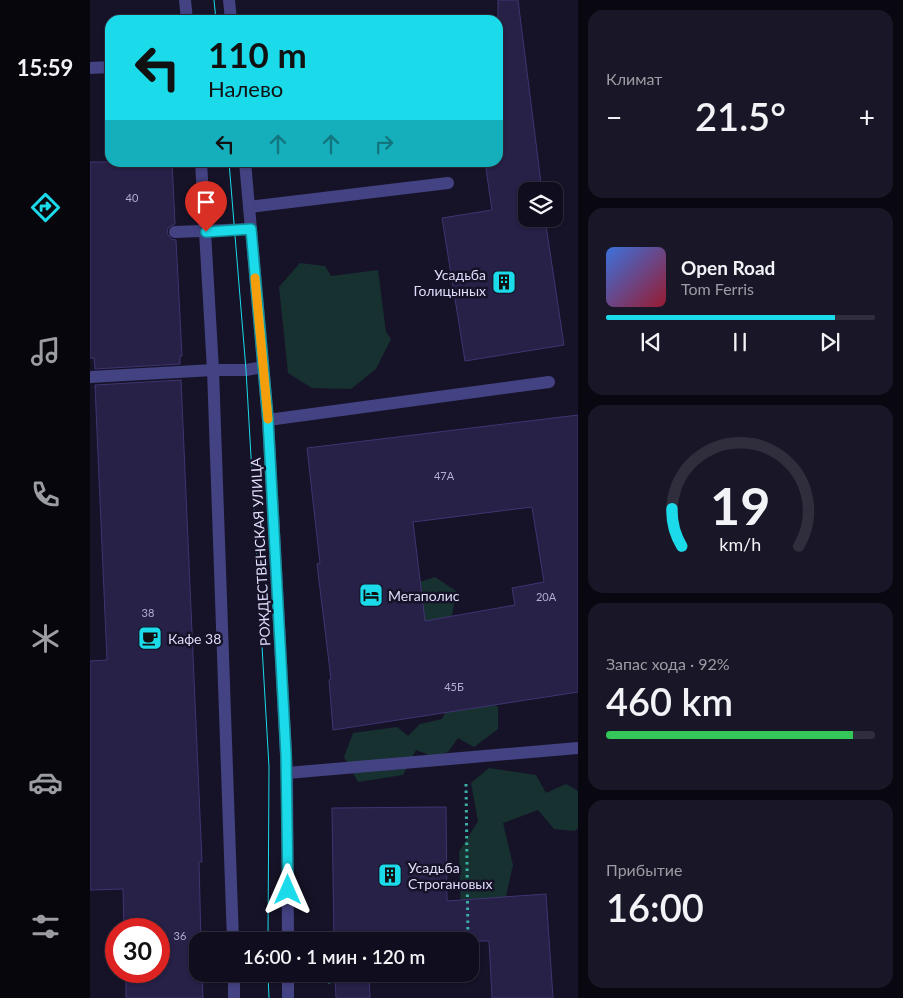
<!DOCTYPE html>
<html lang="ru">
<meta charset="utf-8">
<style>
:root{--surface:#100e1e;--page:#191727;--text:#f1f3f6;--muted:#9c9ca4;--line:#302e3c;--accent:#1bdaea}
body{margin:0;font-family:Lato,sans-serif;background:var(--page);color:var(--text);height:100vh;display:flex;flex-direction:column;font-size:19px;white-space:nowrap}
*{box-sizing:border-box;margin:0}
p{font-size:16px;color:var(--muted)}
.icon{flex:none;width:28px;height:28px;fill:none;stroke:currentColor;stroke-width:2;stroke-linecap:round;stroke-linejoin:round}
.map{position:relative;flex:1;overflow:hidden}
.panel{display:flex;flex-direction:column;gap:10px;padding:10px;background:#090810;width:325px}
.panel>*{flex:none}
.hud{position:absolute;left:15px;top:15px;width:398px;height:152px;border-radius:15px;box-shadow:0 1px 4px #0004,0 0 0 1px var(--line);background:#1bdaea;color:#111;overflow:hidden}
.controls{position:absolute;left:428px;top:182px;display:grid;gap:10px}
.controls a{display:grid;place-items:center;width:45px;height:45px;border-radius:10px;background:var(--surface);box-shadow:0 1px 4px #0004,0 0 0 1px var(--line);font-size:25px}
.speed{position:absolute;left:15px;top:918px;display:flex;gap:10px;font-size:25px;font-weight:700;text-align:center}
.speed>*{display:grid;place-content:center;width:65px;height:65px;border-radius:50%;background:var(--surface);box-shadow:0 1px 4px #0004,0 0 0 1px var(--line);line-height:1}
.speed .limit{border:8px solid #d22;background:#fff;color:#111}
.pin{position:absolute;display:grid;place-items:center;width:42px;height:42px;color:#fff;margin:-51px -21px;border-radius:50% 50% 50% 0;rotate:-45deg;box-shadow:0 0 5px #0007}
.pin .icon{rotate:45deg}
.me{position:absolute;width:55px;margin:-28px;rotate:0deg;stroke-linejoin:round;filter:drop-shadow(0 0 4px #0008)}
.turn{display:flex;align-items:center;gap:18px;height:105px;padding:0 20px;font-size:22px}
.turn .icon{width:65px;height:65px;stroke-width:2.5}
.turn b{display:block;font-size:35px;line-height:42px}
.lanes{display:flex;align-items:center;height:48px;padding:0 20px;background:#0003;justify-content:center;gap:25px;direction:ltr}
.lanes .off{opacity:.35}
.big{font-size:38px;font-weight:600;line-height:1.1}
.panel .card{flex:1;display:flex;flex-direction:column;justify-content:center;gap:8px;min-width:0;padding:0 18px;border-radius:15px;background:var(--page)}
.panel .dial{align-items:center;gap:0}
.dial svg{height:130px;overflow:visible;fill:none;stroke:var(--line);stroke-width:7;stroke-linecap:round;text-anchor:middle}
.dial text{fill:var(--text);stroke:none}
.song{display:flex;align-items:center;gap:15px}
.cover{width:60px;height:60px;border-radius:8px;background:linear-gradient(135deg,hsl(220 70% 55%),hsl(350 70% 35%))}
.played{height:5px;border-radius:2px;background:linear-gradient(90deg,var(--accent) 85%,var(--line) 85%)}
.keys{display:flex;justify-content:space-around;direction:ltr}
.heat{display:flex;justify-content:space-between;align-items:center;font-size:28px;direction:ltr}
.charge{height:8px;border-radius:4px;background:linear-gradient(90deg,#34c759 92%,var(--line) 0)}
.trip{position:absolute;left:99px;top:932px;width:290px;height:50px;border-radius:15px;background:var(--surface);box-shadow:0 1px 4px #0004,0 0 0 1px var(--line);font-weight:600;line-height:50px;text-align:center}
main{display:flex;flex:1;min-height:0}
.menu{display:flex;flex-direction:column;width:90px;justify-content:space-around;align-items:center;background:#06060c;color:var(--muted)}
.menu .icon{width:35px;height:35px}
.menu .on{color:var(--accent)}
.menu b{font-size:22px;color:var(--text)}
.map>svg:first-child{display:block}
.green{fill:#16312f}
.building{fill:#272047;stroke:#3f3571;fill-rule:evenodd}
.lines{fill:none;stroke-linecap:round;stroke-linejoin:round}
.path{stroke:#3cb0a6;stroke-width:3;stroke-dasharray:2.5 4;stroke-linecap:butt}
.service{stroke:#434282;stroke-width:12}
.pedestrian{stroke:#434282;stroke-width:12}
.minor{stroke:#434282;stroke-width:12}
.tram{stroke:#1bdaea;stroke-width:1}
.route-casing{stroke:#128e98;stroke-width:12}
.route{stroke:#1bdaea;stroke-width:9}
.slow{stroke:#f59e0b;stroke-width:9}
.labels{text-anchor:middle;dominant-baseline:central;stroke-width:5;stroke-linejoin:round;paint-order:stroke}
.number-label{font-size:11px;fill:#b1aecf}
.poi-label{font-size:14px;fill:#dfddfc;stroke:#161328;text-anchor:start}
.street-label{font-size:14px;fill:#dfddfc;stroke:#161328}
</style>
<main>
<nav class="menu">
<b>15:59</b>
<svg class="icon on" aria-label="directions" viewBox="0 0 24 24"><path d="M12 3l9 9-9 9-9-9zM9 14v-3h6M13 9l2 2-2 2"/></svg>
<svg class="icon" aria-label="music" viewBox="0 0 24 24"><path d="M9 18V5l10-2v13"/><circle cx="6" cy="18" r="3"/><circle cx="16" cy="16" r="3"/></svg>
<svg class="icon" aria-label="phone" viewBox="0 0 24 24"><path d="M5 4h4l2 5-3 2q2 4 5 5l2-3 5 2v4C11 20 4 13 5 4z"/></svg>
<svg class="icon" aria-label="climate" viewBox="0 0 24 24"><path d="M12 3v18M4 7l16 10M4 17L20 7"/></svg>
<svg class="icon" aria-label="car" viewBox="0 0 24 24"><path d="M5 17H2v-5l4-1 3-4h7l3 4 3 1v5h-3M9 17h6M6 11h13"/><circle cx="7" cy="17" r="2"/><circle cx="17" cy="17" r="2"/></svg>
<svg class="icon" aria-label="filters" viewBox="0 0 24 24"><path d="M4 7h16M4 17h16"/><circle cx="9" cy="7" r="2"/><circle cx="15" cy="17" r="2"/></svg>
</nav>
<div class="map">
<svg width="488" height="998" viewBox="0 0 488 998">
<rect width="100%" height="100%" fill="#161328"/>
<g class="green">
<polygon points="210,263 235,266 241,276 288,270 296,332 301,339 286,369 261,389 222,388 198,373 189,287"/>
<polygon points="345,577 366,591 361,622 329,630 321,585"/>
<polygon points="393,697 408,707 408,729 384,747 368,738 358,752 344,757 326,750 313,775 268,782 254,757 263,733 307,727 318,736 330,724 352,719 362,699"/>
<polygon points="399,768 446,775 456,793 476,784 488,791 488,828 485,831 464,829 448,810 413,823 423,865 414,905 371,913 369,852 388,821 381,783"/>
</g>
<g class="building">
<polygon points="408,0 428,0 452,191 436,191 436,219 455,219 474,345 375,361 352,218 402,210 395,162 408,162"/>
<polygon points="0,162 82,162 85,224 78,228 77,233 81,239 86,240 92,356 90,356 90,364 5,369 4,358 0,358"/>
<polygon points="91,380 112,862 109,862 111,941 108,941 108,974 112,974 113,998 36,998 36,971 69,971 69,929 34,929 33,889 0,890 0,661 17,660 5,385"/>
<path d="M 488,415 L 488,692 L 243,730 L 239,680 L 241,679 L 227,564 L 230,563 L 217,448 ZM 442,507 L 454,582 L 422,588 L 425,605 L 335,621 L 323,522 Z"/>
<polygon points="356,807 357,901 456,894 463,998 402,998 399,941 244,941 242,808"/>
<polygon points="245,974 279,974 280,998 246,998"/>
</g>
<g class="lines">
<g class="path">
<polyline points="376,784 378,941"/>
<polyline points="279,979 350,974"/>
<polyline points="238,982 245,981"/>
</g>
<g class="service">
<polyline points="0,68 20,67"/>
<polyline points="159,207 358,183"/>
<polyline points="85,232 161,229"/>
<polyline points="0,377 123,370 156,370 173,367"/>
<polyline points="178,420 459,382"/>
<polyline points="197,773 488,748"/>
</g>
<g class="pedestrian">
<polyline points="95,0 97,20"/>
<polyline points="111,162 123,370 143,941"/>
<polyline points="144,974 144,998"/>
</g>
<g class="minor">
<polyline points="139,0 141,20"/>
<polyline points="155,162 178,420 197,773 198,941"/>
<polyline points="198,974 198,998"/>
</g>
<g class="tram">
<polyline points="124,0 126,20"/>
<polyline points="139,162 156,370 179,767 178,941"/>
<polyline points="178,974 179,998"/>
</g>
</g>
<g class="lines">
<g class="route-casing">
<polyline id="route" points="116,232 161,229 178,420 196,754 198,890"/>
</g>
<use href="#route" class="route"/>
<polyline class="slow" points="165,278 178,419"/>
</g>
<defs>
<g id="building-square" transform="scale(1.25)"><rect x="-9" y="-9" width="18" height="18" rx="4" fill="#1bdaea" stroke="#161328"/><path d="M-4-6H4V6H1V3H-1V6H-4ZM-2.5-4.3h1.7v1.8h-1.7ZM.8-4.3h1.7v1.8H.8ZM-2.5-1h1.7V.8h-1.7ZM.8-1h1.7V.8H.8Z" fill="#111"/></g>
<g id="hotel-square" transform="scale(1.25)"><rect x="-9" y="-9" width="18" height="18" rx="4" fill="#1bdaea" stroke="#161328"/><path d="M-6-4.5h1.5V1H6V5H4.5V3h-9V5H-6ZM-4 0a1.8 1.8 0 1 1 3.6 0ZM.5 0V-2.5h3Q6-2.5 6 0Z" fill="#111"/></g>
<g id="cafe-square" transform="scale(1.25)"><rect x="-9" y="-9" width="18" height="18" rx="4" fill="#1bdaea" stroke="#161328"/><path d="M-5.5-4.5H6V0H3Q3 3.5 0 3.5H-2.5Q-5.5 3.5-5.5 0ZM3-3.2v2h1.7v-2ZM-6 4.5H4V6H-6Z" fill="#111"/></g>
</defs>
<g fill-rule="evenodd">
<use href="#building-square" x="414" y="282"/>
<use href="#hotel-square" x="281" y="595"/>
<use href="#cafe-square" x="60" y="638"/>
<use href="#building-square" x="300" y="875"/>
</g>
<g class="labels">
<g class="number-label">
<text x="42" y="197">40</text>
<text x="354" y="475">47А</text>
<text x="456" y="596">20А</text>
<text x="58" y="612">38</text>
<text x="364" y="686">45Б</text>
<text x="90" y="935">36</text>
</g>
<g class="poi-label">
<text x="396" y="274" text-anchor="end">Усадьба<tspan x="396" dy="16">Голицыных</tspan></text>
<text x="298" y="595">Мегаполис</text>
<text x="78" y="638">Кафе 38</text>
<text x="318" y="867">Усадьба<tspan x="318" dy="16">Строгановых</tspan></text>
</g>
<g class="street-label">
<text transform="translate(170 552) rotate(-93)">РОЖДЕСТВЕНСКАЯ УЛИЦА</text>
</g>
</g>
</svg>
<div class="controls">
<a><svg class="icon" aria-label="layers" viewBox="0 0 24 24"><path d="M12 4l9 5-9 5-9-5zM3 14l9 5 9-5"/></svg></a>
</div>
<div class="speed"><div class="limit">30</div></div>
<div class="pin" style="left:116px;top:232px;background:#d93025"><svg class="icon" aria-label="arrive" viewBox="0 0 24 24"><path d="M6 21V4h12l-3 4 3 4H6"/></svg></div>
<svg class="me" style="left:198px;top:890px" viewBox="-20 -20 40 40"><path d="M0-17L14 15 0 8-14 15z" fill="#1bdaea" stroke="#fff" stroke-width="4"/></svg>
<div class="trip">16:00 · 1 мин · 120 m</div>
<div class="hud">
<div class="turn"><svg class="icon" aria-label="left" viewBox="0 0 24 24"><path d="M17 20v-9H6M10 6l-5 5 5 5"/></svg><div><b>110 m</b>Налево</div></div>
<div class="lanes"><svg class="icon" aria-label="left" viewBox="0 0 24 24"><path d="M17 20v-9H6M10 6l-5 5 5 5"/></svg><svg class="icon off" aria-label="ahead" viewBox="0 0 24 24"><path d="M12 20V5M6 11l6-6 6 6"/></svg><svg class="icon off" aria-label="ahead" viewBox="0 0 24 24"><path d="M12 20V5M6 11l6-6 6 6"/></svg><svg class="icon off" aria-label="right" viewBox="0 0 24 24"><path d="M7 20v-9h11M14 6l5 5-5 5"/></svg></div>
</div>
</div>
<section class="panel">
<div class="card"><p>Климат</p>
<div class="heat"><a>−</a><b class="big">21.5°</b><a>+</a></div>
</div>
<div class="card">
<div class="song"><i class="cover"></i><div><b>Open Road</b><p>Tom Ferris</p></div></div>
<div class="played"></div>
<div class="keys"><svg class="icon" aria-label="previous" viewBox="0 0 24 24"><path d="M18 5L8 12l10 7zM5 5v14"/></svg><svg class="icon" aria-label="pause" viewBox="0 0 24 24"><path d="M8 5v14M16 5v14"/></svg><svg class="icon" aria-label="next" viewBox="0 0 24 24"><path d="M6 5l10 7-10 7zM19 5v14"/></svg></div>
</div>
<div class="card dial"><svg viewBox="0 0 100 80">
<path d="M14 69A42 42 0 1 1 86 69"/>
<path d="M14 69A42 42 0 0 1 8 46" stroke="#1bdaea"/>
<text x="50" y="56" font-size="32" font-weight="700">19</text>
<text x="50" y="72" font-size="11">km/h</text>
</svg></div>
<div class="card"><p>Запас хода · 92%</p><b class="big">460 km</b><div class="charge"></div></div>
<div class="card"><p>Прибытие</p><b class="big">16:00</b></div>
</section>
</main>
